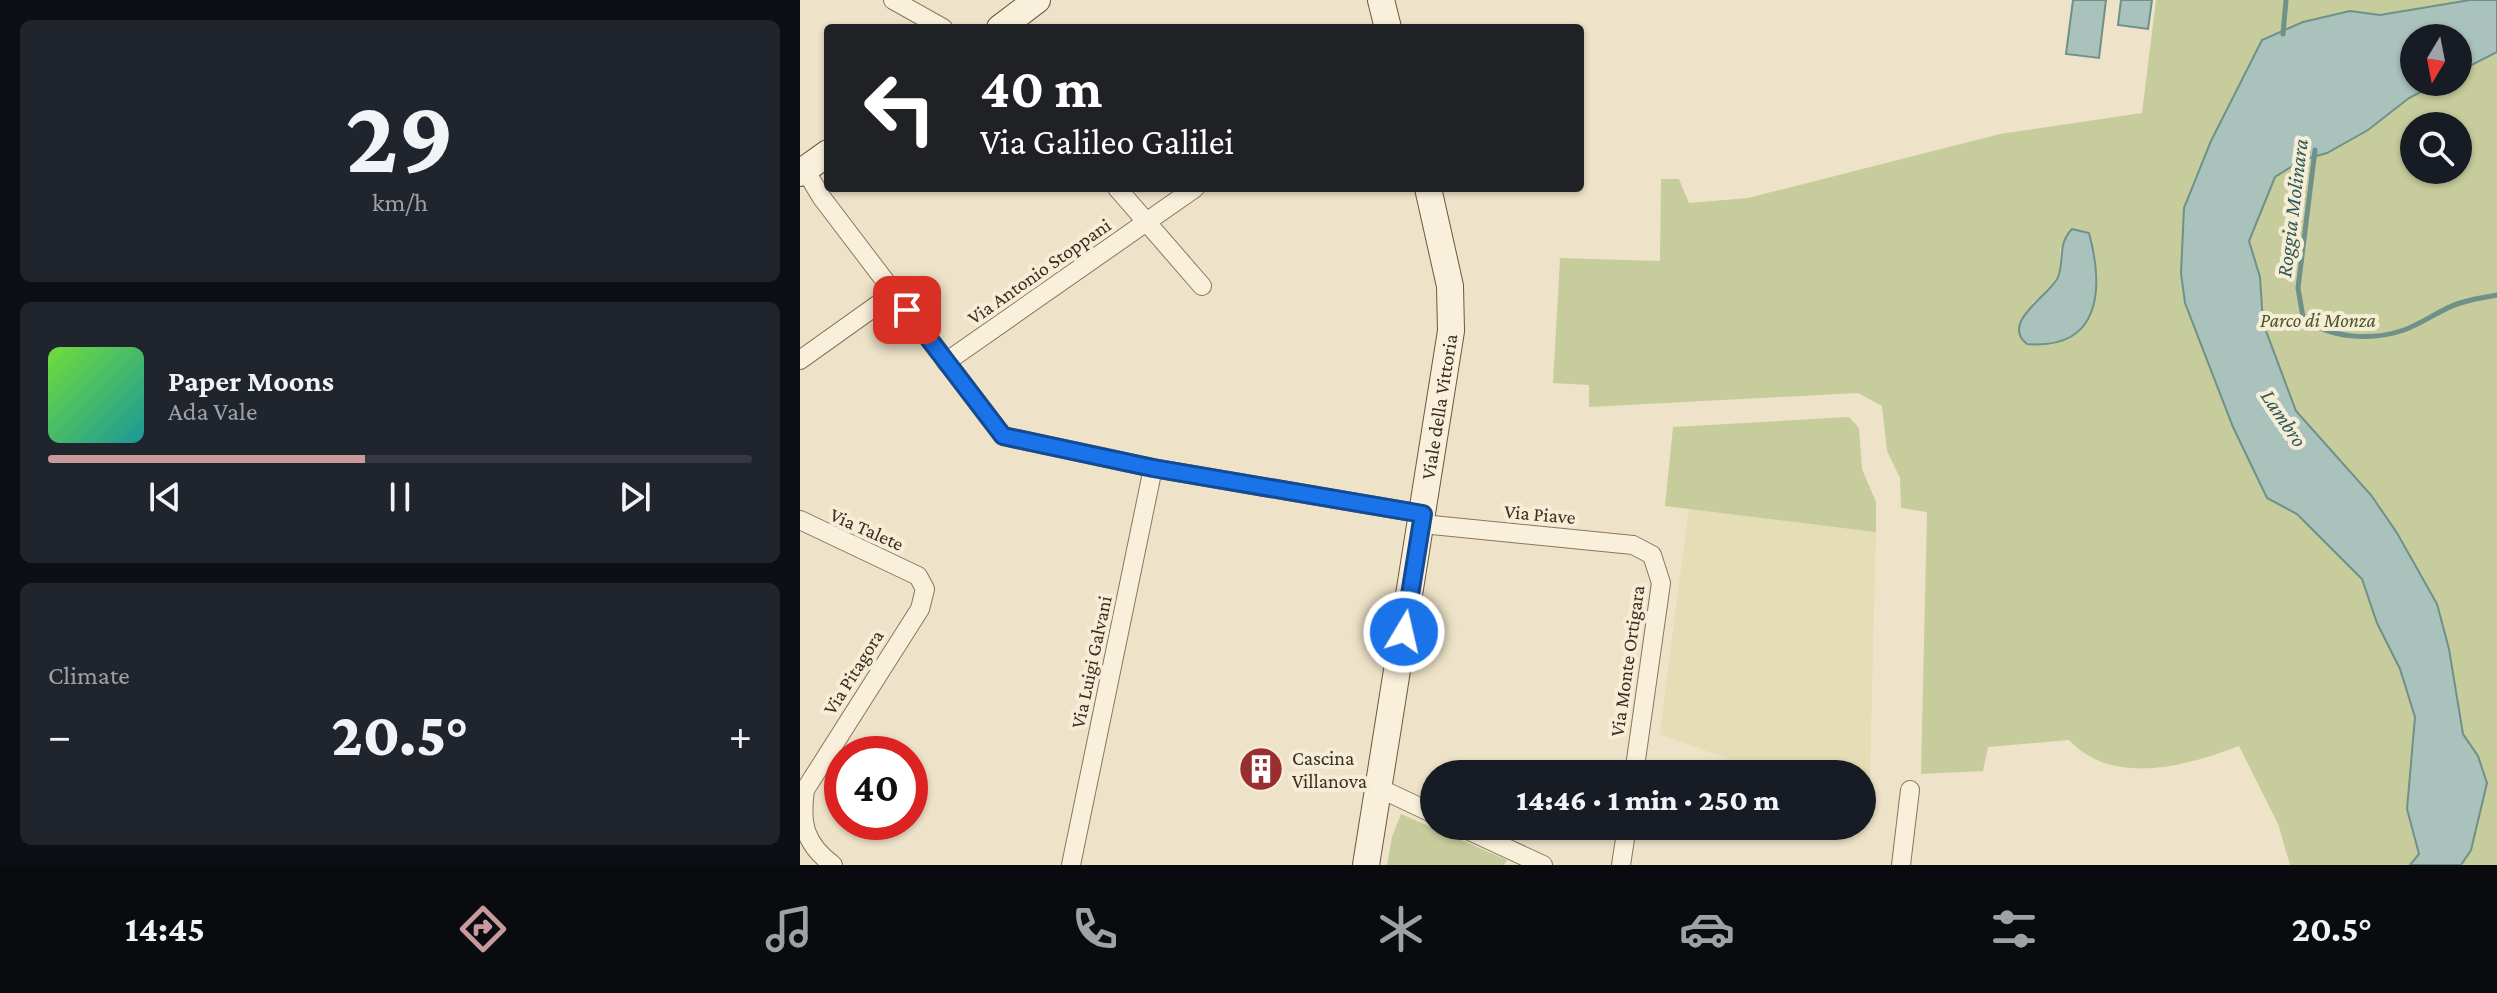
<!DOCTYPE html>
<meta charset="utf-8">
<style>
:root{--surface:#171b24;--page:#20242c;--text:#f1f3f6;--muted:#9ea1a6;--line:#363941;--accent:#c99a9c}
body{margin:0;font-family:"Crimson Pro",serif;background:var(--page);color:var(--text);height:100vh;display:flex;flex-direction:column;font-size:30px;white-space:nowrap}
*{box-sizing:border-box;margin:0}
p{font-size:26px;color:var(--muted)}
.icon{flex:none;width:44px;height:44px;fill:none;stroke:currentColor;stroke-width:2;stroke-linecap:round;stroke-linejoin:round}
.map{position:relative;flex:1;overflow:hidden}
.details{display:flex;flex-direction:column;gap:20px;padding:20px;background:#0d0f14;width:800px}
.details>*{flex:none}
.banner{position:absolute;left:24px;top:24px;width:760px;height:168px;border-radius:8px;box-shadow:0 2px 6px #0004;background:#202124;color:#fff;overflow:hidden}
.needle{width:52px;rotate:190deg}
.tools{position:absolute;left:1600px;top:24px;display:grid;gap:16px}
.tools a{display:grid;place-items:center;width:72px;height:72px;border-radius:50%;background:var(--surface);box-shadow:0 2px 6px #0004;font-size:40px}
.speed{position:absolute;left:24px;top:736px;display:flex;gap:16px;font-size:40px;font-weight:700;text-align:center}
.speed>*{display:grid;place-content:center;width:104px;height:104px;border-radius:50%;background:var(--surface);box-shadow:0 2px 6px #0004;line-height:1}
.speed .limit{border:12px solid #d22;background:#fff;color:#111}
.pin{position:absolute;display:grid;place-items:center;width:68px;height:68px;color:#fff;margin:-34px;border-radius:16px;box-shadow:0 4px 12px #0006}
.me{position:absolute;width:88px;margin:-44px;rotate:9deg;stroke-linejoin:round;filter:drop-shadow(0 0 6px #0008)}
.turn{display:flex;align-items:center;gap:28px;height:168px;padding:0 24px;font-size:36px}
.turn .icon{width:104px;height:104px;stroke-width:2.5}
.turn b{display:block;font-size:56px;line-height:68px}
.big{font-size:60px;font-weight:800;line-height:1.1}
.details .tile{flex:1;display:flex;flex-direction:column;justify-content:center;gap:12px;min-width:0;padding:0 28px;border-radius:12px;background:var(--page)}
.details .dial{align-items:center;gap:0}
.dial b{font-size:104px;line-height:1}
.song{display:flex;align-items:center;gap:24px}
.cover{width:96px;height:96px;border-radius:12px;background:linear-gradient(135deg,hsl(100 70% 55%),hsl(180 70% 35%))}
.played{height:8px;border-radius:4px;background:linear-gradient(90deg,var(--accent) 45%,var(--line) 45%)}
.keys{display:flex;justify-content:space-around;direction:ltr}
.heat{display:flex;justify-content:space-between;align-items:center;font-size:44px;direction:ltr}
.trip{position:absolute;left:620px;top:760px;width:456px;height:80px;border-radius:40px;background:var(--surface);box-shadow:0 2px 6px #0004;font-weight:800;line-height:80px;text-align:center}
.dock{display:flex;height:128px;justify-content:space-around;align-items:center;background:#090b0e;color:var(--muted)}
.dock .icon{width:56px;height:56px}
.dock .selected{color:var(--accent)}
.dock b{font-size:36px;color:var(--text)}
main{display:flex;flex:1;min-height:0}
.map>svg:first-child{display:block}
.farmland{fill:#e4ddb5}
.green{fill:#c6cc9b;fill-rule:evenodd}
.water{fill:#a9c2bb;stroke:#6f9189;stroke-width:2}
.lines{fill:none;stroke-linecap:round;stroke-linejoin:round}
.stream{stroke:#6f9189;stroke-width:5}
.street-casing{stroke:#8a765d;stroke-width:20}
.secondary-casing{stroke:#6c5740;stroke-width:28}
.street{stroke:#f9f0db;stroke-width:18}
.secondary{stroke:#f9f0db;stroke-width:26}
.route-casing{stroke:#114b97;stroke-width:20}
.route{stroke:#1a73e8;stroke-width:14}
.labels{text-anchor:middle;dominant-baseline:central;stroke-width:8;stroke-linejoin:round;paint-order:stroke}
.street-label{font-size:20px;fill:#3b2d20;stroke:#f6edd7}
.park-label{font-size:20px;font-style:italic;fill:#4a5727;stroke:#f6edd7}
.poi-label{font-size:20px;fill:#3b2d20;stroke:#f6edd7;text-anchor:start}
.water-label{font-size:22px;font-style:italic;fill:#305a58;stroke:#f6edd7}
</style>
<main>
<section class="details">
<div class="tile dial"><b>29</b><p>km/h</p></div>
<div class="tile">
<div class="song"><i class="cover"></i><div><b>Paper Moons</b><p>Ada Vale</p></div></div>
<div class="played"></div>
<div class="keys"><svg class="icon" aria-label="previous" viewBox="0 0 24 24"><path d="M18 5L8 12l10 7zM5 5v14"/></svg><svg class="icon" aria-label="pause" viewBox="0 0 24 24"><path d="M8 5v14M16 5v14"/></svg><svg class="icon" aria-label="next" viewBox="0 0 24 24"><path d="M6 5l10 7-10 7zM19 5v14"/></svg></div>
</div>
<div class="tile"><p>Climate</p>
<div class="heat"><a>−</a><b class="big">20.5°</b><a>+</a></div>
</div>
</section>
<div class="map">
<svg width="1697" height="865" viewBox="0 0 1697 865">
<rect width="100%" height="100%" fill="#eee3c8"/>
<polygon class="farmland" points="889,506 1076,532 1069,810 1062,808 1062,774 970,774 860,734"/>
<g class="green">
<path d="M 1356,0 L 1697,0 L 1697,865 L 1490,865 L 1478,824 L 1439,746 C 1387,766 1313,787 1269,740 L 1188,747 L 1183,771 L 1121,774 L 1127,512 L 1101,508 L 1100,478 L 1087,451 L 1082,406 L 1058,393 L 789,407 L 789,385 L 753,383 L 760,258 L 860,261 L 861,179 L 879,179 L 889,203 L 948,198 L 1200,134 L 1342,113 ZM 1614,38 L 1658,38 L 1658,82 L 1614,82 ZM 1614,126 L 1658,126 L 1658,170 L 1614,170 ZM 1260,248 L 1297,289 L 1289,318 L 1279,332 L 1232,303 C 1255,288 1262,276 1260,248 Z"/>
<polygon points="1049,417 1059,428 1062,469 1076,502 1076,532 865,506 873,427"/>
<polygon points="601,814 707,860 704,865 587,865 592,837"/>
</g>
<g class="water">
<polygon points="1273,0 1306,0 1299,58 1266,54"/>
<polygon points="1321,0 1352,0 1348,29 1318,25"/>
<polygon points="1670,0 1697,0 1697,52 1658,72 1658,38 1614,38 1614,82 1639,82 1609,98 1568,130 1527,153 1502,160 1475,177 1449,241 1460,277 1463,323 1496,411 1571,495 1597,533 1637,604 1649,649 1663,734 1678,756 1687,783 1671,850 1661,865 1610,865 1619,854 1607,809 1615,717 1600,669 1577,623 1562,579 1497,514 1467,498 1433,427 1385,303 1381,273 1384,208 1411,141 1462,40 1503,22 1550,11 1580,15"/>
<path d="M 1272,229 L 1289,233 C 1304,289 1301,350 1227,344 C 1199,322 1252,294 1258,277 C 1265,258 1257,245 1272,229 Z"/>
</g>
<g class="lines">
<g class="stream">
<polyline points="1483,34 1486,0"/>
<path d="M 1515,150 L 1498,288 L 1503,317 C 1529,339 1572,341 1604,330 C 1623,323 1641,309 1660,303 C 1672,299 1685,297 1697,295"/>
</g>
<g class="street-casing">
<g id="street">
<polyline points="93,0 143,28"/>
<polyline points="5,170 22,198 203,436 353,468 623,514"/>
<polyline points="317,188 402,286"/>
<polyline points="0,360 94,293"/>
<polyline points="146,362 395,188"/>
<path d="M 0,520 L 118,576 L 125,589 L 120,609 L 5,790 C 0,824 5,844 33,865"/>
<polyline points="622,524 833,545 852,555 861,583 834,774"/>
<polyline points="579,788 634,814"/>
<polyline points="659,826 743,865"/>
<polyline points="271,865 353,468"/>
<polyline points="821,865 827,826"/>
<polyline points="1101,865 1110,790"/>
</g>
</g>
<g class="secondary-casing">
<g id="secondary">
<polyline points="581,0 588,28"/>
<polyline points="200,28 237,0"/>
<polyline points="0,173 28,153"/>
<path id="s1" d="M 566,865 L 651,331 L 650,286 L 628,188"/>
</g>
</g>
<use href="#street" class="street"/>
<use href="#secondary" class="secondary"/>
</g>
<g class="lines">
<g class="route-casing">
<polyline id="route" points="107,310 203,436 353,468 623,514 604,632"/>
</g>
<use href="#route" class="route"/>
</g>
<defs>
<g id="building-disc" transform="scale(2.3)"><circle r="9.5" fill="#982e2d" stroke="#f6edd7"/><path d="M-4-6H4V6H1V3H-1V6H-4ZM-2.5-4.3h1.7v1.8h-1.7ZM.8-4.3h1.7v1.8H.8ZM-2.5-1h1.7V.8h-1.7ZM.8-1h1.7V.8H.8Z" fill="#fff"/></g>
</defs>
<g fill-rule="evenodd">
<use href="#building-disc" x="461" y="769"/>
</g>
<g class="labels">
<g class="street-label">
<text transform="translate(239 271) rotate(-35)">Via Antonio Stoppani</text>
<text stroke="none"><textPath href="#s1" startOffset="464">Viale della Vittoria</textPath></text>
<text transform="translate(740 514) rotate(5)">Via Piave</text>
<text transform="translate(67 529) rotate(24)">Via Talete</text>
<text transform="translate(827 661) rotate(-82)">Via Monte Ortigara</text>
<text transform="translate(291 662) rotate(-78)">Via Luigi Galvani</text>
<text transform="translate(53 672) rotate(-58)">Via Pitagora</text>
</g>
<g class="park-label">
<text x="1518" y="320">Parco di Monza</text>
</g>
<g class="poi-label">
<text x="492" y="758">Cascina<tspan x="492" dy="23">Villanova</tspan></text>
</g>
<g class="water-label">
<text transform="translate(1492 208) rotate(-83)">Roggia Molinara</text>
<text transform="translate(1484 418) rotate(56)">Lambro</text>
</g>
</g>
</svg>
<div class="tools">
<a><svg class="needle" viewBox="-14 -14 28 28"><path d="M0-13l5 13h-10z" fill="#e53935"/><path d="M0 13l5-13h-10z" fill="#9ea1a6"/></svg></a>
<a><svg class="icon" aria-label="search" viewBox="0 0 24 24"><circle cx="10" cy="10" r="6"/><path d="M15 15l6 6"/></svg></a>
</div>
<div class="speed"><div class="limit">40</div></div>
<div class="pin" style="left:107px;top:310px;background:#d93025"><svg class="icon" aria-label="arrive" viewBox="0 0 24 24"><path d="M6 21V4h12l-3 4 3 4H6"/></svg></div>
<svg class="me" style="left:604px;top:632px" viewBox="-20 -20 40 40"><circle r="17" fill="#1a73e8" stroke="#fff" stroke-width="3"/><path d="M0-11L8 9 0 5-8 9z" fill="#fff"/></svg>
<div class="trip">14:46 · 1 min · 250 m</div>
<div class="banner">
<div class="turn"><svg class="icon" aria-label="left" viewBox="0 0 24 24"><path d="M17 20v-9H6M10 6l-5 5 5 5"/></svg><div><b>40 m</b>Via Galileo Galilei</div></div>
</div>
</div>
</main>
<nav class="dock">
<b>14:45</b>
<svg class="icon selected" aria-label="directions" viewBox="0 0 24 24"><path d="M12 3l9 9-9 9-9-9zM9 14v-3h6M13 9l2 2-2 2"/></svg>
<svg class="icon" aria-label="music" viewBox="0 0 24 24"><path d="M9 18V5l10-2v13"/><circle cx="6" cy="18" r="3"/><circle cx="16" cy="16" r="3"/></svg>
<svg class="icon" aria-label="phone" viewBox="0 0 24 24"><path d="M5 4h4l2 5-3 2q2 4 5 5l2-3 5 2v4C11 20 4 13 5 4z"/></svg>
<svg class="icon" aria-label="climate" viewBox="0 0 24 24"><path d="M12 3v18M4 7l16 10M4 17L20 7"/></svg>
<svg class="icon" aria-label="car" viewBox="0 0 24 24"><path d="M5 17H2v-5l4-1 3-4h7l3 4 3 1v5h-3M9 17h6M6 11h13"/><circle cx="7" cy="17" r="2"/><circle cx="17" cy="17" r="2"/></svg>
<svg class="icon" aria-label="filters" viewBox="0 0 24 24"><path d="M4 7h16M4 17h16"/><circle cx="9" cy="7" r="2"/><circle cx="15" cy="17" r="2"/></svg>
<b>20.5°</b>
</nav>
